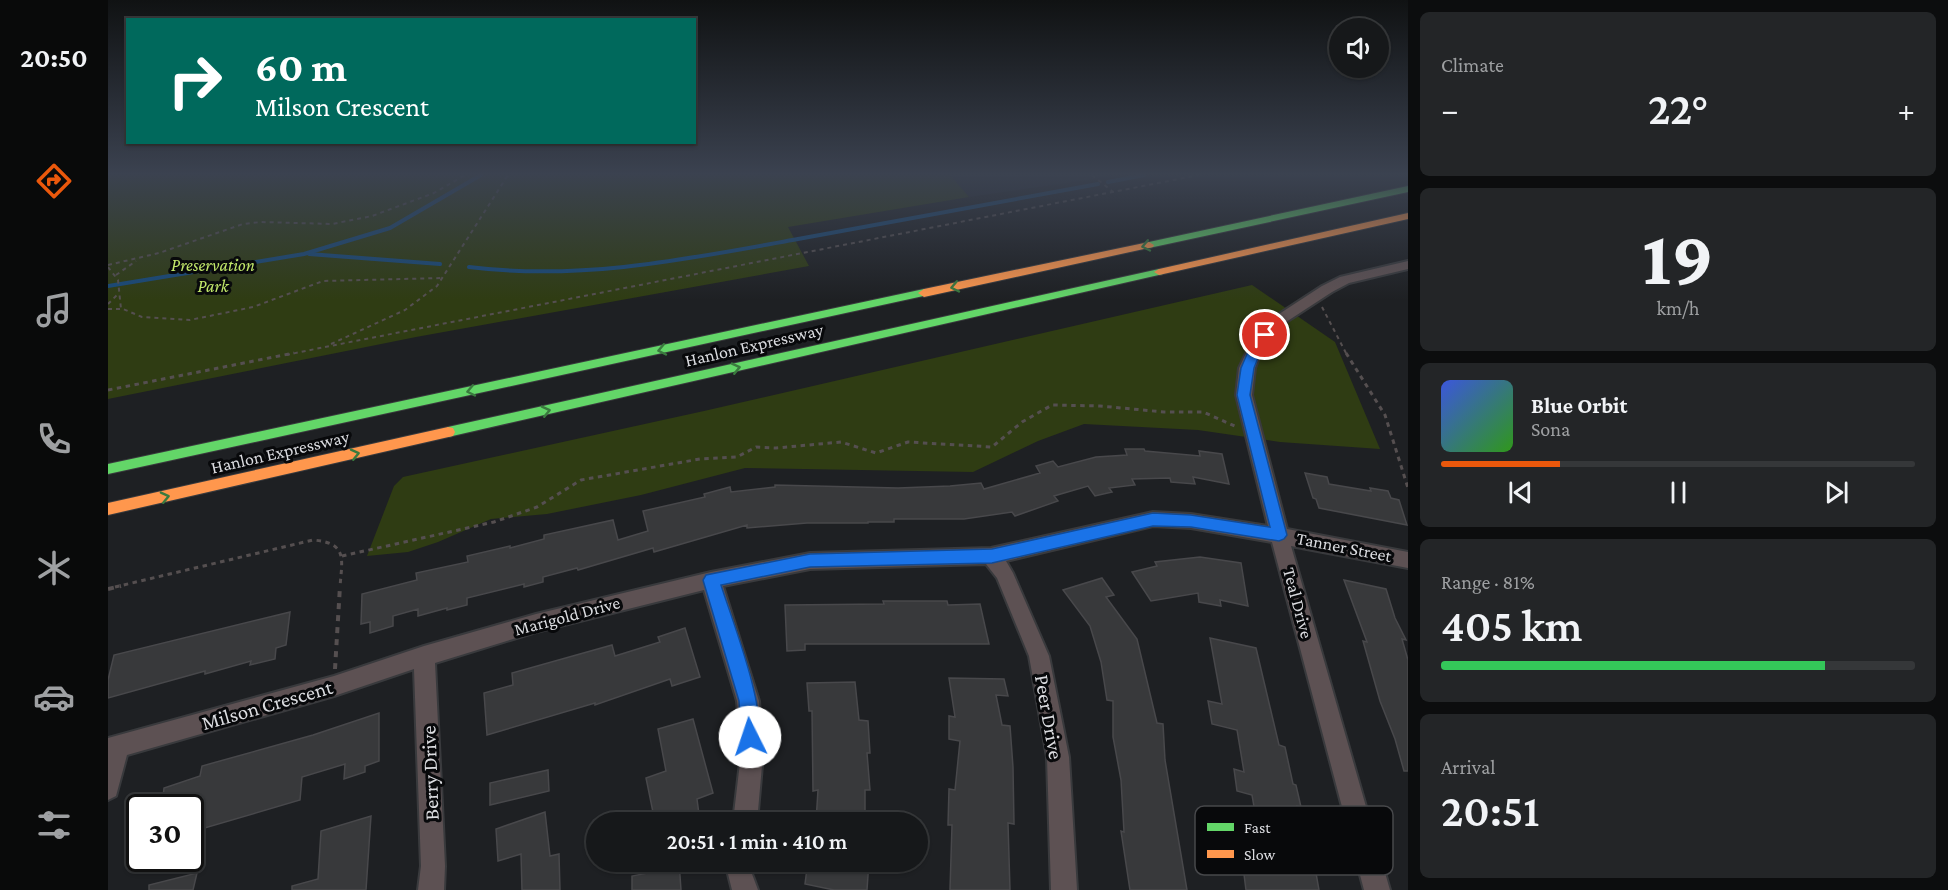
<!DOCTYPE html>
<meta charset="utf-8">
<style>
:root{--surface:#16181a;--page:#232527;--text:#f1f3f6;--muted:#9ea0a2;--line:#353739;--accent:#ea580c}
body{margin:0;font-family:"Crimson Pro",serif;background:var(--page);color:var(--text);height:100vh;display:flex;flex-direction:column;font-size:22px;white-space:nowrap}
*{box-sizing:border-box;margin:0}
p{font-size:20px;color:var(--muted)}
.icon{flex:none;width:33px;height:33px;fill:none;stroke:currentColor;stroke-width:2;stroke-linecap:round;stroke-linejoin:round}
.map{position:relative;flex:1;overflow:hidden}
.drawer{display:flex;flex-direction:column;gap:12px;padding:12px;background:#0c0d0e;width:540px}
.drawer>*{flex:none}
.hud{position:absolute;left:18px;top:18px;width:570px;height:126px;border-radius:0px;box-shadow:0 2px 4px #0004,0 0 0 2px var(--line);background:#00695c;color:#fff;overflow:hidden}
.controls{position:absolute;left:1221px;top:18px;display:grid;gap:12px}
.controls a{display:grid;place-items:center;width:60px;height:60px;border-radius:50%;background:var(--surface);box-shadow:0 2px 4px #0004,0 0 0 2px var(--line);font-size:30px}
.speed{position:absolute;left:18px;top:794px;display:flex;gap:12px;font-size:30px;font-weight:700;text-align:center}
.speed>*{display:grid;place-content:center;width:78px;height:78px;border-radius:50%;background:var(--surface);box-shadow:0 2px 4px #0004,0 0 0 2px var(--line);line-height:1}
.speed .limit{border:3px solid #111;border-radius:9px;background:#fff;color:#111}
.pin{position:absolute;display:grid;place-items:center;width:51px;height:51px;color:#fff;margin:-26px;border:3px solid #fff;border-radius:50%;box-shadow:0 2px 6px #0007}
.me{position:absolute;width:66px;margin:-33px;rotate:356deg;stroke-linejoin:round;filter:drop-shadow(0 0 4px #0008)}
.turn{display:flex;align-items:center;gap:21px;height:126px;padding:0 30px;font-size:27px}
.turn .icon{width:78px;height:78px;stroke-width:2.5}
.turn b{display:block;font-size:42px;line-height:51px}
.big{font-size:45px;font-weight:600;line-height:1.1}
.drawer .widget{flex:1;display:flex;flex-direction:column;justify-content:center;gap:9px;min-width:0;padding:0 21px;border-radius:9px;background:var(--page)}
.drawer .dial{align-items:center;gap:0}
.dial b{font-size:78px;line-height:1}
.song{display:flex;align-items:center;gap:18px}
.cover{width:72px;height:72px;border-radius:9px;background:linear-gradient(135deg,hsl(230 70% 55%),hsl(110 70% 35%))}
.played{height:6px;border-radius:3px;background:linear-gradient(90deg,var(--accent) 25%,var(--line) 25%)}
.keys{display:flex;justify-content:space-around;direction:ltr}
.heat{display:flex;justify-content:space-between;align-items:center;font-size:33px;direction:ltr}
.charge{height:9px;border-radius:4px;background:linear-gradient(90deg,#34c759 81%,var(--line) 0)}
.trip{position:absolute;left:478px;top:812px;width:342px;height:60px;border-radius:30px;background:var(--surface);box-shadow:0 2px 4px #0004,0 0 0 2px var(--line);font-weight:600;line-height:60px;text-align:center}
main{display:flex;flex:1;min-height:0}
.menu{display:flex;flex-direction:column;width:108px;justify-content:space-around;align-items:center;background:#090a0a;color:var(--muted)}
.menu .icon{width:42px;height:42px}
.menu .active{color:var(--accent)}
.menu b{font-size:27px;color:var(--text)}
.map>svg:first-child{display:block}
.built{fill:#222630}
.green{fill:#2f3c13}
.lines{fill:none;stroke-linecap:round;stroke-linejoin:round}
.stream{stroke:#194a79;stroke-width:4}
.building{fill:#38393b;stroke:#48484b;stroke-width:1.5}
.street-casing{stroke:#393a3d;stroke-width:4}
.fast-casing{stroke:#393a3d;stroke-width:2}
.slow-casing{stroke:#393a3d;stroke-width:2}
.path-far2{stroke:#554f50;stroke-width:2;stroke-dasharray:4 4;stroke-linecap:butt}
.path-far1{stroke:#554f50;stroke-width:3;stroke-dasharray:4.5 4.5;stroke-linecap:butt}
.path{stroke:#554f50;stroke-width:4;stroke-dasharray:6 6;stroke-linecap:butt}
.street{fill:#5d5153;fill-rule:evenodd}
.fast{fill:#63d668;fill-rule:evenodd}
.slow{fill:#ff974d;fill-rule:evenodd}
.oneway{stroke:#3a7a3e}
.route{fill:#1a73e8;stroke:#114b97;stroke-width:1.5}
.labels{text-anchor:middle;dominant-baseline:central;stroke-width:6;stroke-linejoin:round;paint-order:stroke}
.park-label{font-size:18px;font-style:italic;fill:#c1e76a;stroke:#08090b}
.street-label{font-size:18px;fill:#dbdce0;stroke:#08090b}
.near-street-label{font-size:21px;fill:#dbdce0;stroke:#08090b}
.key{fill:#08090b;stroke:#47484b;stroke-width:1.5}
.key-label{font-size:16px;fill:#dbdce0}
</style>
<main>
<nav class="menu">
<b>20:50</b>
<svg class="icon active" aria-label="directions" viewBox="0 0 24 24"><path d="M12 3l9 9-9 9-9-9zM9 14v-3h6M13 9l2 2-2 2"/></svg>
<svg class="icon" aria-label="music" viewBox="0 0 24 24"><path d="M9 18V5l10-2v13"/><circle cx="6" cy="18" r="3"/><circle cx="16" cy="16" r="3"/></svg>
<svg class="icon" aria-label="phone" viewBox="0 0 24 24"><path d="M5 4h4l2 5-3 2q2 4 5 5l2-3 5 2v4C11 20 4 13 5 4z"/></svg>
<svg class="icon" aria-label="climate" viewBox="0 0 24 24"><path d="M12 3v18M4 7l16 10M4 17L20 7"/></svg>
<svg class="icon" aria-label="car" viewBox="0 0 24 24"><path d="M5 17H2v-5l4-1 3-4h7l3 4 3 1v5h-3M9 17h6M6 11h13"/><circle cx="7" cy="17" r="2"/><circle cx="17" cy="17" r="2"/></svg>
<svg class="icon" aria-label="filters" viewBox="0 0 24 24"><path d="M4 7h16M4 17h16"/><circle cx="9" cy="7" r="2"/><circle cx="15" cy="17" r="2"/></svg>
</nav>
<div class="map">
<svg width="1300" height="890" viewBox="0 0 1300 890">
<rect width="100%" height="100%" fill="#1e2023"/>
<polygon class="built" points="841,175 997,175 999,177 861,197"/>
<g class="green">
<polygon points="0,175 842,175 861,197 680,227 701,266 308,337 0,399"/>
<polygon points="1144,285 1227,342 1272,449 1172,442 1090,430 976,424 930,441 865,472 637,468 533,495 439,514 383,519 330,542 300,552 259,556 286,486 295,477 596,411"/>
</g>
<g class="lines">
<g class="stream">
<polyline points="1000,182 1036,175"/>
<polyline points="201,254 332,264"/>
<path d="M 361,267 C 473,281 580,259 690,239 C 790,220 890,202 990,184"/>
<polyline points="0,286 196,254 282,228 373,175"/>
</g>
</g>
<g class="building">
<polygon points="1017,449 1036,449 1037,451 1092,456 1091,451 1114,454 1121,484 1085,477 1087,484 1063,482 1062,478 1024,479 1027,485 1001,488 1004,492 987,496 980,486 946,496 950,501 907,516 904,512 856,519 786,519 786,522 760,522 760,523 699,523 639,528 639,525 546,552 545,548 470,570 469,568 435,577 435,582 416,587 416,584 359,598 359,605 339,610 339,608 310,616 310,609 285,616 285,626 262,633 262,622 253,624 254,594 309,580 308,573 360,562 359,556 402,546 402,548 436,539 436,535 505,520 510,540 540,531 535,511 597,497 596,494 622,487 623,492 667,487 667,485 790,488 842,486 873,483 876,489 932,473 928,466 945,461 950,467 988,457 1019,455"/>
<polygon points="1197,473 1219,477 1221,484 1263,491 1262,488 1280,491 1283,498 1291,500 1299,525 1211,508 1208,499 1205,498"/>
<polygon points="1092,557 1133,563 1140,606 1112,600 1113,606 1091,602 1090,593 1043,601 1024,572 1049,566 1047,562"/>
<polygon points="994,578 1006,595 998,597 1029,639 1049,723 1055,724 1057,760 1079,890 1022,890 1013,831 1016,832 1013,780 1005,737 1005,701 999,700 993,662 982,626 955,590"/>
<polygon points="1236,580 1278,589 1287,618 1298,640 1294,639 1300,660 1300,771 1296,771 1287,739 1272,701 1255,641 1259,642"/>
<polygon points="775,601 839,601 840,605 872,604 881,644 697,644 697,650 679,651 677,605 776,604"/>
<polygon points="182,612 178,645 168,648 167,659 142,665 143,661 97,674 97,671 0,698 0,680 6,655"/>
<polygon points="577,628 592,677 564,686 562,679 487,705 487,703 379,735 376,693 405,685 404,673 504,645 507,656 552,642 550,637"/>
<polygon points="1102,638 1148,648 1171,745 1177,747 1185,784 1188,785 1193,807 1189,806 1198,854 1205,856 1211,890 1138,890 1131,835 1152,841 1144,795 1129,791 1126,769 1136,772 1129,730 1104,724 1100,701 1114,704"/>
<polygon points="841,678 896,679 900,696 888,695 894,725 902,726 905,767 906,824 900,823 902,890 842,890 844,825 840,825 841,789 847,790 852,741 841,739 841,716 847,717"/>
<polygon points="747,682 751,720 760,721 762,753 759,753 762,790 757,790 757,822 708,822 710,790 705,791 704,711 701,711 699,683"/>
<polygon points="271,713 271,761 257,766 257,772 236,779 237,764 194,777 192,800 83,832 87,807 54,807 56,788 92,776 94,766 205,735"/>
<polygon points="585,719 605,793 589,799 592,822 547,822 538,778 558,771 550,729"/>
<polygon points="440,770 441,791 382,805 382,783"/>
<polygon points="437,812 442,856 451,854 452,890 414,890 413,854 390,861 388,829"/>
<polygon points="263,816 258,890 184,890 184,886 210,879 213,831"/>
<polygon points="539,861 571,861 573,890 524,890 524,876 540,873"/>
<polygon points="700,861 761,861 759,890 726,890 697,884"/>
<polygon points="89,873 85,890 41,890 41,885"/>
</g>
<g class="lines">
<g class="street-casing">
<g id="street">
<polygon points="1300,261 1300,269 1241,283 1224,292 1178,322 1154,349 1147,368 1144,395 1179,529 1300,552 1300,568 1183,546 1282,890 1256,890 1164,542 1083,528 1045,526 898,561 905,573 941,656 961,757 969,890 943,890 939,757 921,656 889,578 878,564 702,569 615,586 651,701 655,754 649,822 625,822 633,754 629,701 596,590 428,632 327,663 337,866 336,890 310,890 313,866 306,669 226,696 19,755 8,796 0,800 0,738 226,676 316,646 428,614 603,572 702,553 883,548 1045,512 1083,514 1160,526 1128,395 1131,368 1141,347 1168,316 1214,286 1232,277"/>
<polygon points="621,861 645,861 644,874 650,890 624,890 620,874"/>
</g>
</g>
<g class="fast-casing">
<g id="fast">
<polygon points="1300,186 1300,192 1041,248 1036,245 1041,242"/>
<polygon points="1051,269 1055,270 1055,274 340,437 333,432 340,427"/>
<polygon points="816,289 822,293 820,295 0,474 0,464"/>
</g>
</g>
<g class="slow-casing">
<g id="slow">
<polygon points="1300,213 1300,219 1051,275 1046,272 1051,269"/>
<polygon points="1041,242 1046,245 1045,247 816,297 810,293 816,289"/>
<polygon points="340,427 345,428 347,432 345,436 0,515 0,503"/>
</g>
</g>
<g class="path-far2">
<polyline points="984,175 1005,192"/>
<polyline points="0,265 51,253 135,224 153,222 224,224 264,216 326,193 357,175"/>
<polyline points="0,267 10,280 13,309"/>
<polyline points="8,275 28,261"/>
<polyline points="0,304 10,294"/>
<polyline points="1214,307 1239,355"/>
<polyline points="0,309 15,309 34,317 82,320 145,307 215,281 335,278"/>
<polyline points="223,344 297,310 329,286 400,175"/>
<polyline points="217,347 1091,175"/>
<polyline points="178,355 217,347"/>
</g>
<g class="path-far1">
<polyline points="1238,353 1277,415 1300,488"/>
<polyline points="0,390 186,353"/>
<polyline points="234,556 386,522 429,507 473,480 592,459 629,457 648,447 668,448 733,442 768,453 800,442 884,447 914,422 944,405 992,406 1056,412 1095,412 1129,427"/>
<path d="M 7,587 L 205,540 C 240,543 234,559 232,587"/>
</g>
<g class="path">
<polyline points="0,589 13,586"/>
<polyline points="227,669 232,586"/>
</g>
<use href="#street" class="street"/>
<use href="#fast" class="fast"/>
<use href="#slow" class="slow"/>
</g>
<defs><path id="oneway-chevron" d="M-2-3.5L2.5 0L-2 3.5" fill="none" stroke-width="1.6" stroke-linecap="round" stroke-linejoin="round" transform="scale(1.5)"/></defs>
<g class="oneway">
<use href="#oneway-chevron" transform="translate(1038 246) rotate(168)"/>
<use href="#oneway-chevron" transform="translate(847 287) rotate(168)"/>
<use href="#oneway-chevron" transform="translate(554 350) rotate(168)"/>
<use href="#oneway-chevron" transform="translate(628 368) rotate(-13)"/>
<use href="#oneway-chevron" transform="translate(363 391) rotate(168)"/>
<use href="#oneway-chevron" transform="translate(438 411) rotate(-13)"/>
<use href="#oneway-chevron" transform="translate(247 454) rotate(-13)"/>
<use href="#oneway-chevron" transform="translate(57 497) rotate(-13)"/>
</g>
<linearGradient id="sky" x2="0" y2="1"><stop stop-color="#101213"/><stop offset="0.58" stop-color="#3b4250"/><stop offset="1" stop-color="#3b4250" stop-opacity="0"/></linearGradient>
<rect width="1300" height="300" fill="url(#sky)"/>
<path class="route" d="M 1157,331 L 1163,335 L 1154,348 L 1146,368 L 1142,395 L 1179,535 L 1176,539 L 1171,541 L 1083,527 L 1045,526 L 884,563 L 702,567 L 613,585 C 623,617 661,714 649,743 L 642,746 L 636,743 L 633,737 L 631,701 L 595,580 L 598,575 L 702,554 L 884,549 L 1045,513 L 1083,515 L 1162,527 L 1129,395 L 1133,368 L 1142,347 L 1153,332 Z"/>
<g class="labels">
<g class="park-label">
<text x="105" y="265">Preservation<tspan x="105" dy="21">Park</tspan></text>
</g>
<g class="street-label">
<text transform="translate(646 345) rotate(-13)">Hanlon Expressway</text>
<text transform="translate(172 452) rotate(-13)">Hanlon Expressway</text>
<text transform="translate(1236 547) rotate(11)">Tanner Street</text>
<text transform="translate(1190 603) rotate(75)">Teal Drive</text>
<text transform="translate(459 616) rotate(-15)">Marigold Drive</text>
</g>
<g class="near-street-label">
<text transform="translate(159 705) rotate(-16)">Milson Crescent</text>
<text transform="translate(941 717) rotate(80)">Peer Drive</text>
<text transform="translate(322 773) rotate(-92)">Berry Drive</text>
</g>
</g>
<rect x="1087" y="806" width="198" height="69" rx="9" class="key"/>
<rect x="1099" y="823" width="27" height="8" fill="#63d668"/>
<rect x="1099" y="850" width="27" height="8" fill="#ff974d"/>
<g class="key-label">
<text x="1136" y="833">Fast</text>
<text x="1136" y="860">Slow</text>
</g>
</svg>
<div class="controls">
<a><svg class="icon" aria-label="sound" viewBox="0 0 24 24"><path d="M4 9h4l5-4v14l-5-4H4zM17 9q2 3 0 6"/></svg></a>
</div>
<div class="speed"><div class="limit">30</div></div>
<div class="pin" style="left:1157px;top:335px;background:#d93025"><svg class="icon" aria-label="arrive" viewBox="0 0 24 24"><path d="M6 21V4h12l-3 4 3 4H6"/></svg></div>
<svg class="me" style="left:642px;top:737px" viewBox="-20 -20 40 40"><circle r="19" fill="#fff"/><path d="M0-13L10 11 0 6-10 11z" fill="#1a73e8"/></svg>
<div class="trip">20:51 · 1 min · 410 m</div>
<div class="hud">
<div class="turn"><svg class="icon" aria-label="right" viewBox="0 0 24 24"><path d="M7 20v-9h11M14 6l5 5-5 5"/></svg><div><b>60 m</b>Milson Crescent</div></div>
</div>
</div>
<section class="drawer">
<div class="widget"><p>Climate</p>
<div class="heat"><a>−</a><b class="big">22°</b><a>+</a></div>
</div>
<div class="widget dial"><b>19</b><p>km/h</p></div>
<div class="widget">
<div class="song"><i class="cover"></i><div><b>Blue Orbit</b><p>Sona</p></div></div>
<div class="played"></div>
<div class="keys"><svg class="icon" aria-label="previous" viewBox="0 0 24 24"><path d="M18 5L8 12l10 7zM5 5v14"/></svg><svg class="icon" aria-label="pause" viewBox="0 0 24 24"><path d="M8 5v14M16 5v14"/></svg><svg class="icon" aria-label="next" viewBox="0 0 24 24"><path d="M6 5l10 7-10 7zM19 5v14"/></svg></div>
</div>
<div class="widget"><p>Range · 81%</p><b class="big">405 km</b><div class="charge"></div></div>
<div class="widget"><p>Arrival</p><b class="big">20:51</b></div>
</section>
</main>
